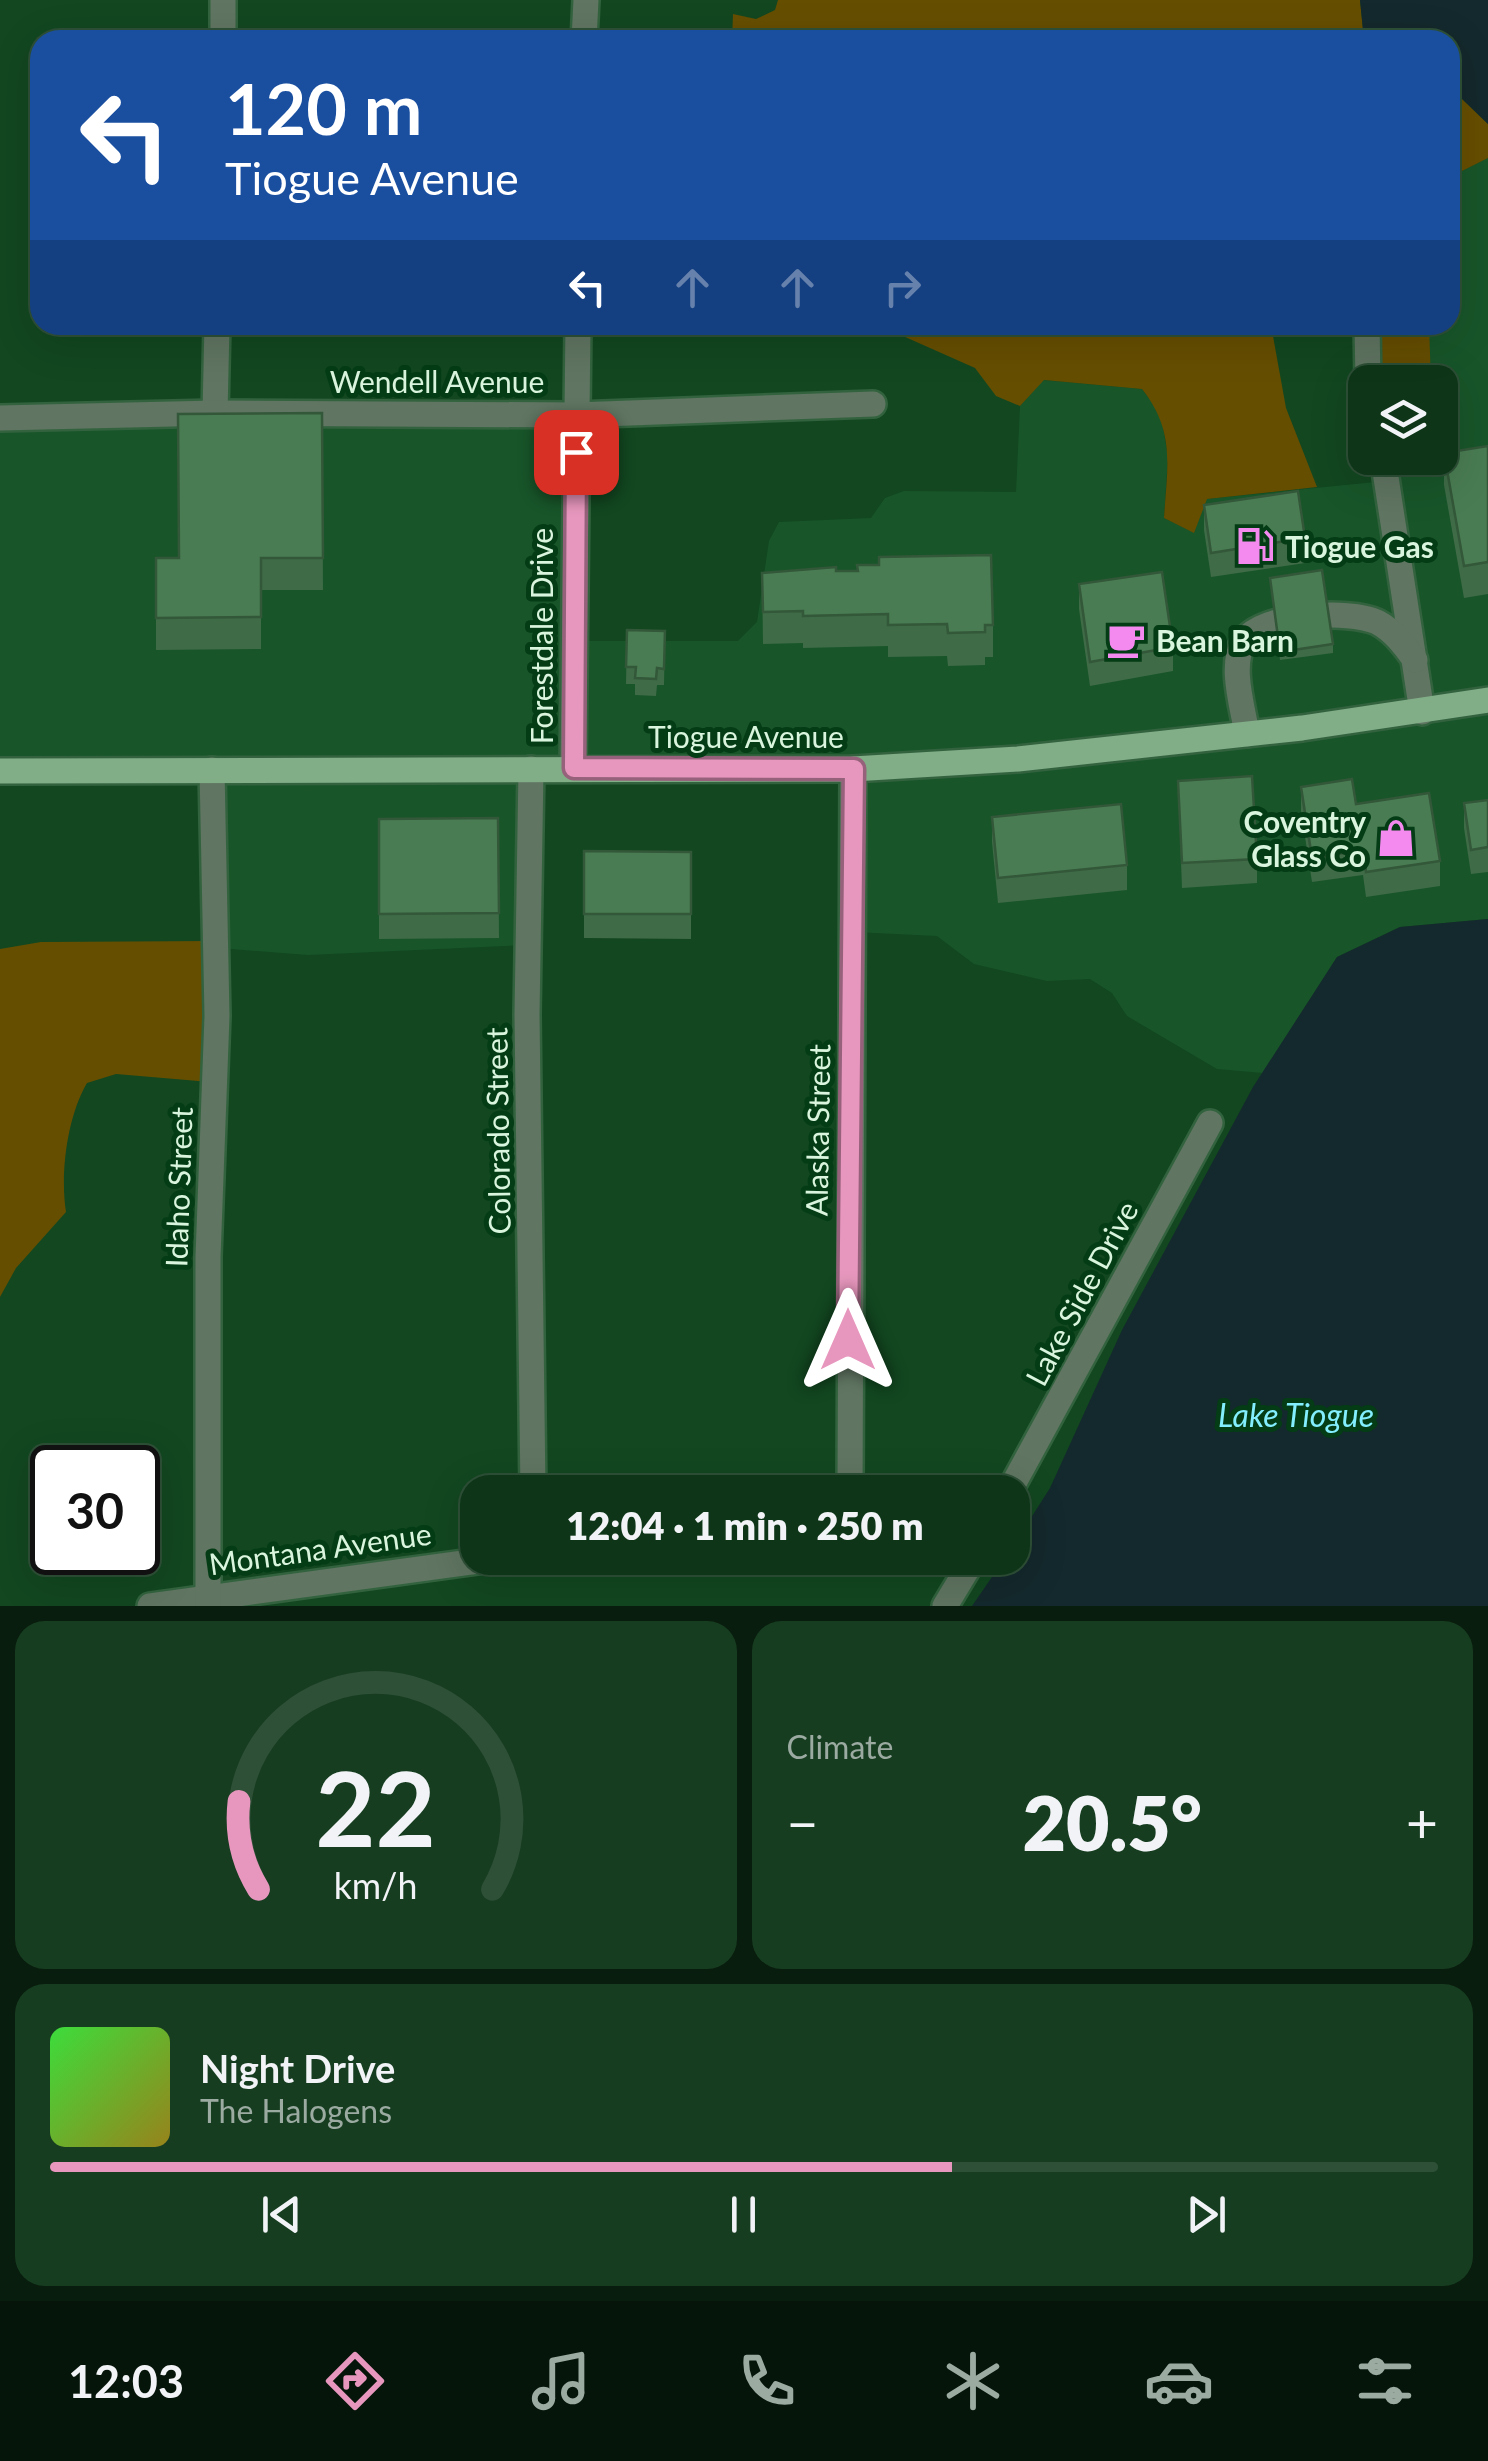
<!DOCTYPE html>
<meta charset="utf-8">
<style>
:root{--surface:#0e3518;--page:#173d21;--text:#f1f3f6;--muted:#9baba2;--line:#2e5037;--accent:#e797bd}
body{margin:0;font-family:Lato,sans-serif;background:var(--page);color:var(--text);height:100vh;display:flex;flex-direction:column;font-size:38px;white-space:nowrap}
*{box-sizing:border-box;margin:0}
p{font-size:32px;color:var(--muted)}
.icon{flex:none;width:55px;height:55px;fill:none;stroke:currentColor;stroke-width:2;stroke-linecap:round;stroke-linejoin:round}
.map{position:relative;height:1606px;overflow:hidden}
.details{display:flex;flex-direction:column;gap:15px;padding:15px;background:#081d0d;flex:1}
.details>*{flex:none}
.banner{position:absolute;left:30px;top:30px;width:1430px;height:305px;border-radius:30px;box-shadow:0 10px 40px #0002,0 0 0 2px var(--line);background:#1a4fa0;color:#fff;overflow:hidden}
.controls{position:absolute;left:1348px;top:365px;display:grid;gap:20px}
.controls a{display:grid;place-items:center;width:110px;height:110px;border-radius:20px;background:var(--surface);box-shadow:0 10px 40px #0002,0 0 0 2px var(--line);font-size:50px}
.speed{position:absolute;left:30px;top:1445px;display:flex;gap:20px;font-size:50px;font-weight:700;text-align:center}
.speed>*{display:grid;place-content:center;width:130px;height:130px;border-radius:50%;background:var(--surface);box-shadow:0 10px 40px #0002,0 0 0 2px var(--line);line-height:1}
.speed .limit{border:5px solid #111;border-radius:15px;background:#fff;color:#111}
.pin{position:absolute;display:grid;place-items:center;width:85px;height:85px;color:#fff;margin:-42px;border-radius:20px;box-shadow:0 5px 15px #0006}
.me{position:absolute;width:110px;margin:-55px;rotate:0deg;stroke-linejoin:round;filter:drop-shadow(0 0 8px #0008)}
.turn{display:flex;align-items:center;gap:35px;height:210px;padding:0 30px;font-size:45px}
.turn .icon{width:130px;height:130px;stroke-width:2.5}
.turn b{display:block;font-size:70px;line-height:85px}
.lanes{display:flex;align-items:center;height:95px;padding:0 30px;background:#0003;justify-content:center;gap:50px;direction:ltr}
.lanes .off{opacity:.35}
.big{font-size:75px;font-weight:800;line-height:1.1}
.details .tile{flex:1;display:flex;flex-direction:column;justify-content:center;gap:15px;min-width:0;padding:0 35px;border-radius:30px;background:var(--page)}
.details .dial{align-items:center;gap:0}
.dial svg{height:260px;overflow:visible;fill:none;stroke:var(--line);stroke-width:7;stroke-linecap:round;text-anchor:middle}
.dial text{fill:var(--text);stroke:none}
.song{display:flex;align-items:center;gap:30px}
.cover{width:120px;height:120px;border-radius:15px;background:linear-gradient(135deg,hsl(120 70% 55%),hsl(50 70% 35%))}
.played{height:10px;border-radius:5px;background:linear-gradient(90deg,var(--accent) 65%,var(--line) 65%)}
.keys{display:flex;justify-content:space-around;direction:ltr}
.heat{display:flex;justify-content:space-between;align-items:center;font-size:55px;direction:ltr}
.details .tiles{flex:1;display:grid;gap:15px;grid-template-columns:1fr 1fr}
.tile:last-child{grid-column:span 2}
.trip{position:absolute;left:460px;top:1475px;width:570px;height:100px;border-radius:30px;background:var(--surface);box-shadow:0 10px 40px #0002,0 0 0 2px var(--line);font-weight:800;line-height:100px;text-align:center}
.tab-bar{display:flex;height:160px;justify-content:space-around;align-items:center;background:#06150a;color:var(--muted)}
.tab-bar .icon{width:70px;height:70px}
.tab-bar .active{color:var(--accent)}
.tab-bar b{font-size:45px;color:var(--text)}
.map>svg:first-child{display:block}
.built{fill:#185529}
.green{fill:#664e00}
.water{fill:#14292d}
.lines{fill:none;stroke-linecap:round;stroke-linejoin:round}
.minor-casing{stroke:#32633e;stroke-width:30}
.major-casing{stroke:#32633e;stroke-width:30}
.minor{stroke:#607562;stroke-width:25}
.major{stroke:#81ad87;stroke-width:25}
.wall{fill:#3f6b47}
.building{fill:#497c52;stroke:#335739;stroke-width:2.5}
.route-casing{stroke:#96627b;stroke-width:25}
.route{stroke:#e797bd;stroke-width:18}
.labels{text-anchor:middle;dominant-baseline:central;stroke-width:10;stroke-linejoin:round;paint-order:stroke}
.street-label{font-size:30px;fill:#daf5dd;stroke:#043c15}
.poi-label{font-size:30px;font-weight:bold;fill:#daf5dd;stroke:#043c15;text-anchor:start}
.water-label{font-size:32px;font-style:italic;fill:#83eefe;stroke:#043c15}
</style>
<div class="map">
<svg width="1488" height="1606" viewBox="0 0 1488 1606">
<rect width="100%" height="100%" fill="#124720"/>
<polygon class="built" points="1488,158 1488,919 1400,927 1337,957 1263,1073 1217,1069 1127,1016 1112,993 1090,979 1047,981 974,964 937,936 854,932 851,767 532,766 526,945 308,955 218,948 212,776 0,768 0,416 571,414 577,641 738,641 757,622 769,541 779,522 871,518 885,498 904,491 1016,492 1020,406 1043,380 1142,389 1161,414 1168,457 1164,518 1193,532 1206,499 1396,480 1423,458 1440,458 1440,382 1429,382 1426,325 1450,325 1450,177"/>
<g class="green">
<polygon points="778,0 1360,0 1364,40 1334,40 1324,34 1298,40 732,40 733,14 756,19 775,10"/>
<polygon points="1450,94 1459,96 1488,124 1488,158 1450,177"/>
<path d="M 900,325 L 1271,325 L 1286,408 L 1317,487 L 1207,499 L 1194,533 L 1164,518 C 1167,467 1176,432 1142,389 L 1044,380 L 1020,406 L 996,396 L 975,368 L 903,336 Z"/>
<polygon points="1366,325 1429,325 1431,382 1366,382"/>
<path d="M 214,941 L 210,1082 L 116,1074 L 87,1083 C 67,1117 60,1174 66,1212 L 16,1268 L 0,1297 L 0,949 L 41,942 Z"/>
</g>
<g class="water">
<polygon points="1360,0 1488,0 1488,124 1459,96 1450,94 1450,40 1364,40"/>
<polygon points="1488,919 1488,1606 972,1606 1005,1558 1012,1558 1013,1546 1050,1488 1122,1330 1253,1087 1337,957 1400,927"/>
</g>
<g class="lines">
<g class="minor-casing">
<g id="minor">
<polyline points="223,40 223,0"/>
<polyline points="584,40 586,0"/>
<polyline points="1367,325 1368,382"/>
<polyline points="215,413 217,325"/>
<polyline points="0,418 215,413 576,415 873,404"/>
<polyline points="1383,458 1422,712"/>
<path d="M 1247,734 C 1243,708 1229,665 1244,641 C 1262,614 1349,609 1377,622 C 1394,631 1404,645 1415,660"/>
<polyline points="573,768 578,325"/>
<polyline points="531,769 527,1014 533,1492"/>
<polyline points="850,1491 853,769"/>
<polyline points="1009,1492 1210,1123"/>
<polyline points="150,1606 500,1558"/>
<polyline points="208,1606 208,1257 217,1016 212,770"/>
<polyline points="945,1606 974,1558"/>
</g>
</g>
<g class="major-casing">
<polyline id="major" points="0,771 853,769 1018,759 1302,728 1488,700"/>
</g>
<use href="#minor" class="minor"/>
<use href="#major" class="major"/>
</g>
<g class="wall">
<polygon points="322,413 323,590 261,590 261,649 156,650 156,558 179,558"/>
<polygon points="1488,446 1488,594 1464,598 1444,485 1444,453"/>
<polygon points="1204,505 1305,538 1305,563 1211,577 1204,530"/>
<polygon points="836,571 993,625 993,657 985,657 985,665 948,666 947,656 888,657 888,646 803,648 803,643 763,644 762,573"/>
<polygon points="1270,578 1333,644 1333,653 1280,660"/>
<polygon points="1079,584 1173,647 1173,671 1090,686 1079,609"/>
<polygon points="627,630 665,631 664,685 657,685 656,696 635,695 635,684 626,684"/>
<polygon points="1178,781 1257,859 1257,883 1182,888"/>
<polygon points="1301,787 1356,804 1440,861 1440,886 1366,897 1363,875 1312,882 1301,811"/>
<polygon points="1488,800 1488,872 1471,874 1464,828 1464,803"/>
<polygon points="992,817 1127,865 1127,890 998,903 992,842"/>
<polygon points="498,818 499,938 379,939 379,819"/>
<polygon points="584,851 691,852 691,939 584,938"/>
</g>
<g class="building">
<polygon points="322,413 323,558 261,558 261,617 156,618 156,558 179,558 178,414"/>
<polygon points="1488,446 1488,562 1464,566 1444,453"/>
<polygon points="1298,491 1305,538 1211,553 1204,505"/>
<polygon points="991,555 993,625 985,625 985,632 948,633 947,624 888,625 888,614 803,616 803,611 763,612 762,573 836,567 836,571 858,571 857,565 879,565 879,557"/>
<polygon points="1322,570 1333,644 1280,652 1270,578"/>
<polygon points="1162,572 1173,647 1090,662 1079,584"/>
<polygon points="627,630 665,631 664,669 657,668 656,679 635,678 636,667 626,667"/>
<polygon points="1252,776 1257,859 1182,863 1178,781"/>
<polygon points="1352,779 1356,804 1429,793 1440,861 1366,872 1363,850 1312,858 1301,787"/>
<polygon points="1488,800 1488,847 1471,850 1464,803"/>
<polygon points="1121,804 1127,865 998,878 992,817"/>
<polygon points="498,818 499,913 379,914 379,819"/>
<polygon points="584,851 691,852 691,914 584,914"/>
</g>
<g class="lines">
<g class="route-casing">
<polyline id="route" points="576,452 574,768 854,769 848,1340"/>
</g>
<use href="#route" class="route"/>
</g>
<defs>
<g id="fuel-bare" transform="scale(3)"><path d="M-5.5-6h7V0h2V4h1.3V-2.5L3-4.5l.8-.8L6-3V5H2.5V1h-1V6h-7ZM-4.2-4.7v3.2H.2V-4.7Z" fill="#f489f0" stroke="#043c15" stroke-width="2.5" paint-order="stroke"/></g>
<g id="cafe-bare" transform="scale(3)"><path d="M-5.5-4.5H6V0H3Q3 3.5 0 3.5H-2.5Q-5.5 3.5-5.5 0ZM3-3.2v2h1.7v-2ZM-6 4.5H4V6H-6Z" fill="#f489f0" stroke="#043c15" stroke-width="2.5" paint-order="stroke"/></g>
<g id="shop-bare" transform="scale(3)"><path d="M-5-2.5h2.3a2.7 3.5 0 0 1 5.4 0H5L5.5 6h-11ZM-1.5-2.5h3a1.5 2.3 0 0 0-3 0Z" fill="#f489f0" stroke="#043c15" stroke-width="2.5" paint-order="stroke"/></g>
</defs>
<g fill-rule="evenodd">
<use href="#fuel-bare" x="1255" y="546"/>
<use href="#cafe-bare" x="1126" y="640"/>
<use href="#shop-bare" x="1396" y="838"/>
</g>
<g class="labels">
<g class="street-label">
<text x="437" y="381">Wendell Avenue</text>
<text transform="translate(541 636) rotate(-90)">Forestdale Drive</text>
<text x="746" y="736">Tiogue Avenue</text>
<text transform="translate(817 1130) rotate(-89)">Alaska Street</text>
<text transform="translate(497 1131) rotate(-91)">Colorado Street</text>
<text transform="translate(178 1187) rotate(-88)">Idaho Street</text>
<text transform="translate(1081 1293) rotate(-62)">Lake Side Drive</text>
<text transform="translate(320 1548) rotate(-8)">Montana Avenue</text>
</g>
<g class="poi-label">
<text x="1285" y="546">Tiogue Gas</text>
<text x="1156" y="640">Bean Barn</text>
<text x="1366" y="821" text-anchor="end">Coventry<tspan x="1366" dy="34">Glass Co</tspan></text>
</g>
<g class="water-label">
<text x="1296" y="1414">Lake Tiogue</text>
</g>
</g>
</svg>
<div class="controls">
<a><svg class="icon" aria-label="layers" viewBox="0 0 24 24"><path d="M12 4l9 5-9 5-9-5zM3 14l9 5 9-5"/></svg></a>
</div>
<div class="speed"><div class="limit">30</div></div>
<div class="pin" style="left:576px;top:452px;background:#d93025"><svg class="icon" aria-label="arrive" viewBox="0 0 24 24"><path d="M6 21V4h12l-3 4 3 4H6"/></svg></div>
<svg class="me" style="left:848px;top:1340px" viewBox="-20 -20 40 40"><path d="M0-17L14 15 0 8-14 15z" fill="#e797bd" stroke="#fff" stroke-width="4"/></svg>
<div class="trip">12:04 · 1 min · 250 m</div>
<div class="banner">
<div class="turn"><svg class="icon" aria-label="left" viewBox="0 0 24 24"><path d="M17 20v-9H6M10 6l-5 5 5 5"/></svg><div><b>120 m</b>Tiogue Avenue</div></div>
<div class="lanes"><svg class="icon" aria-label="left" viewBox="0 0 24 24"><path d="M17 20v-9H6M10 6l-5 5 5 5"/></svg><svg class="icon off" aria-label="ahead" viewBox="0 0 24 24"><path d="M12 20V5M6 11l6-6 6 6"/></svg><svg class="icon off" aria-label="ahead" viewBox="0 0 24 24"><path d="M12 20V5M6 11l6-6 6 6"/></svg><svg class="icon off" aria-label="right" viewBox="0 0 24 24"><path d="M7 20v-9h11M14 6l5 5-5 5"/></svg></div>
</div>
</div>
<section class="details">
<div class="tiles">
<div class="tile dial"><svg viewBox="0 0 100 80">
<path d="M14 69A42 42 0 1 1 86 69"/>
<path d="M14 69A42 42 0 0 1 8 42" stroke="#e797bd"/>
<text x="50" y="56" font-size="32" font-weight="700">22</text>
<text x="50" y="72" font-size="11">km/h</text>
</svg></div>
<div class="tile"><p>Climate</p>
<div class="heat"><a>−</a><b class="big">20.5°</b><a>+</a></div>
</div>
<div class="tile">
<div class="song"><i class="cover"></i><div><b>Night Drive</b><p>The Halogens</p></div></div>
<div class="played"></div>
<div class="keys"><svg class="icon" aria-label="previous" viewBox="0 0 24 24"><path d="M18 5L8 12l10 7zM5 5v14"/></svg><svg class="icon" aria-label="pause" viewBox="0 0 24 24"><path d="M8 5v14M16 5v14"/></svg><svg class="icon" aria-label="next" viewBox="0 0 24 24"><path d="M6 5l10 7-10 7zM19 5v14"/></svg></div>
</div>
</div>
</section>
<nav class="tab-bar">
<b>12:03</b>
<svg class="icon active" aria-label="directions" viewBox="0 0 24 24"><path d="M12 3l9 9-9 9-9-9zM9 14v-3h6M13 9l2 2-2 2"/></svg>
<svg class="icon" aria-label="music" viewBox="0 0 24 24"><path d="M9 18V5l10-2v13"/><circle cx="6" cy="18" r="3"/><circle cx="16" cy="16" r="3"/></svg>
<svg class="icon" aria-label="phone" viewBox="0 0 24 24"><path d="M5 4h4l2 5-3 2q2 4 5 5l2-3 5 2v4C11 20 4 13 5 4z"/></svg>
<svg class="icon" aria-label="climate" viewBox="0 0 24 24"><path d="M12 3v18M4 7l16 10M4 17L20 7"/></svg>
<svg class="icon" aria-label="car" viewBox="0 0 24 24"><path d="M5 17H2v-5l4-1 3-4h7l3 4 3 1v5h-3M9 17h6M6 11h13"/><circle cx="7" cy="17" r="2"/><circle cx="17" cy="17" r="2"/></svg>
<svg class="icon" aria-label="filters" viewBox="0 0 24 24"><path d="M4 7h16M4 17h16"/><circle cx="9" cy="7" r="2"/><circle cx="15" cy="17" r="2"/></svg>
</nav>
